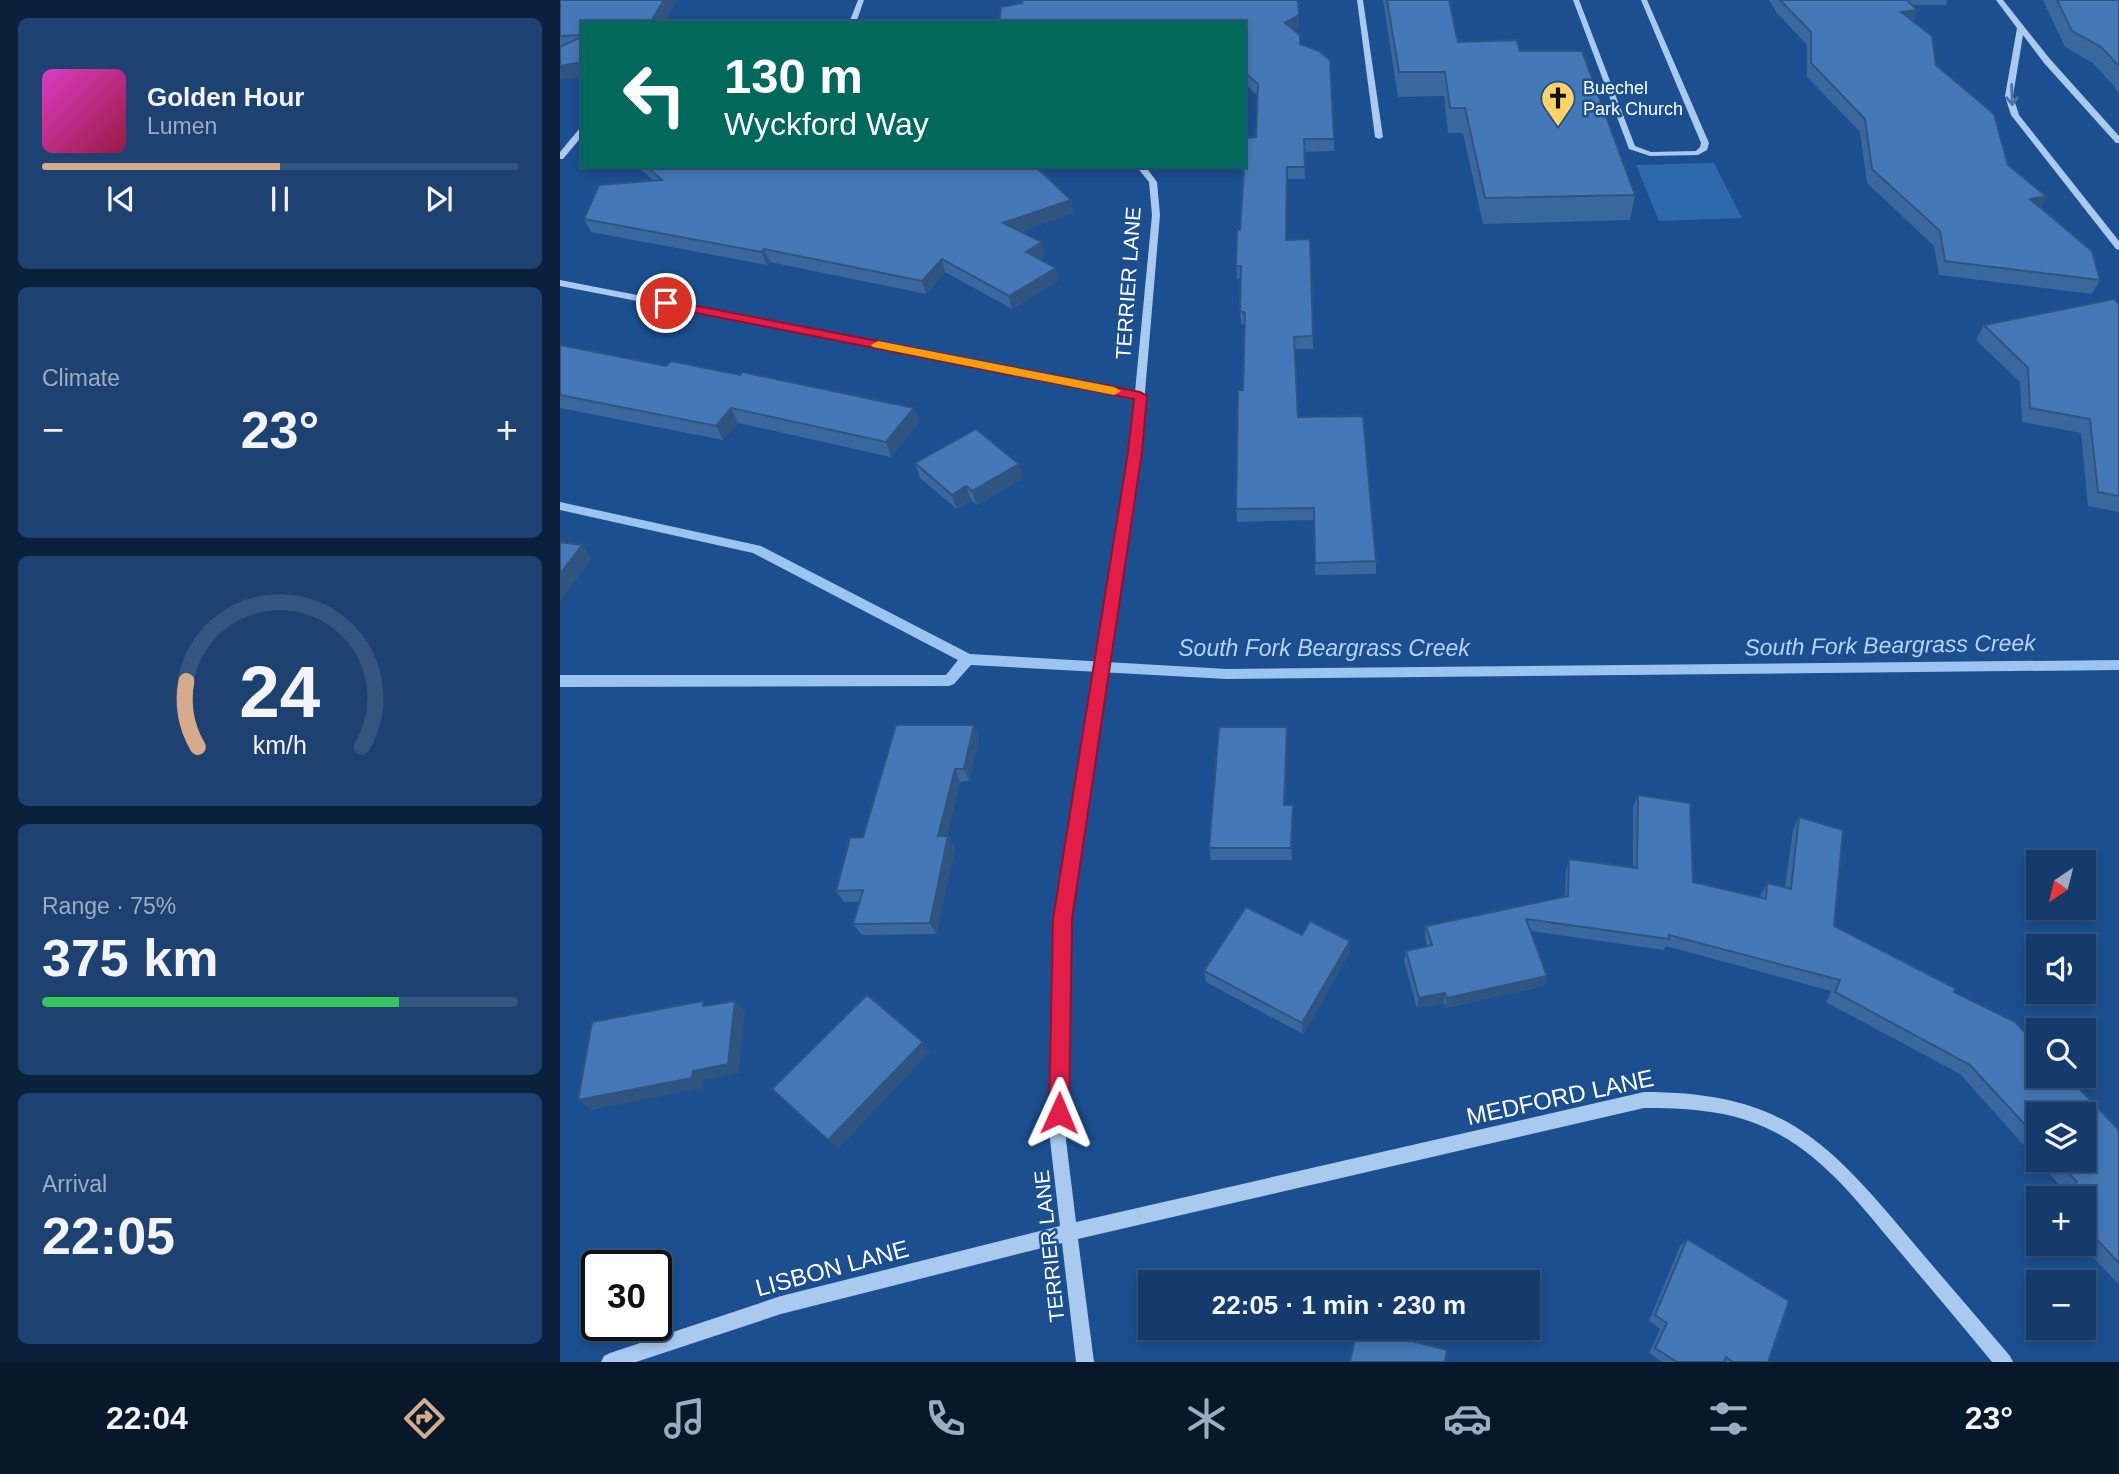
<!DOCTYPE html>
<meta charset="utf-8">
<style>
:root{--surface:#143b6b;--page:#1d4271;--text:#f1f3f6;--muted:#9dadc1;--line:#33557e;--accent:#d6ab8b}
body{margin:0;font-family:Arial,sans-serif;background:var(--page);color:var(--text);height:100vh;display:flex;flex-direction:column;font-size:26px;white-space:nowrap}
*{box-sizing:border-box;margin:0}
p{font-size:23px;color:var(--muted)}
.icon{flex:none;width:38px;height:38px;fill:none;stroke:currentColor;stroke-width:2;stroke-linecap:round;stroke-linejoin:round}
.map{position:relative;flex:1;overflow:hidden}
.side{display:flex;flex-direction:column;gap:18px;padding:18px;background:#0b203b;width:560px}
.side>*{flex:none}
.hud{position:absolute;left:21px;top:21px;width:665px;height:147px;border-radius:0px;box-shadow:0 4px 10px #0003,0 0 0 2px var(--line);background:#00695c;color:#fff;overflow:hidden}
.needle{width:46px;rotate:215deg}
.tools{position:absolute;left:1466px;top:850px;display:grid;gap:14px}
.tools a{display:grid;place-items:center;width:70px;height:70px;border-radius:0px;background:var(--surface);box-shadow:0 4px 10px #0003,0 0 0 2px var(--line);font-size:35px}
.speed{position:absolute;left:21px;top:1250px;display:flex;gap:14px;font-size:35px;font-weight:700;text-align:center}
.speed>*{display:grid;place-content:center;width:91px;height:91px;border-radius:50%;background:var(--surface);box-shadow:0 4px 10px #0003,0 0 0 2px var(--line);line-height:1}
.speed .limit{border:4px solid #111;border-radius:10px;background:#fff;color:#111}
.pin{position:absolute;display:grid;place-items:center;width:60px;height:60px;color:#fff;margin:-30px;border:4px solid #fff;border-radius:50%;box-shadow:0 2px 7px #0007}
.me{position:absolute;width:77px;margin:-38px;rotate:1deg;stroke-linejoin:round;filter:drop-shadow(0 0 5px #0008)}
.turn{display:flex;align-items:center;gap:24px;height:147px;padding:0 28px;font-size:32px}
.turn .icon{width:91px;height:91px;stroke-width:2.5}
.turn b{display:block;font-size:49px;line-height:60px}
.big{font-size:52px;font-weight:600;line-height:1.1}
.side .card{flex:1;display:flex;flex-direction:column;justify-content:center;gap:10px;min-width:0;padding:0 24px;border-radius:10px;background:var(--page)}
.side .dial{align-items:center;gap:0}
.dial svg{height:182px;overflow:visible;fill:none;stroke:var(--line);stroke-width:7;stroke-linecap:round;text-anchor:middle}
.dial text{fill:var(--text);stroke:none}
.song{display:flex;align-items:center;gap:21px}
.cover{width:84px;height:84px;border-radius:10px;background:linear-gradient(135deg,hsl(310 70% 55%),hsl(340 70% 35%))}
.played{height:7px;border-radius:4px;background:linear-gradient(90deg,var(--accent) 50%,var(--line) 50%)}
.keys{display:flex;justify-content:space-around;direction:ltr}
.heat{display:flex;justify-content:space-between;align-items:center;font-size:38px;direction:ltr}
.charge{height:10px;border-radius:5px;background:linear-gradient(90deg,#34c759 75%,var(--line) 0)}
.trip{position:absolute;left:578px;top:1270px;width:402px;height:70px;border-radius:0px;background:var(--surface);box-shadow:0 4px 10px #0003,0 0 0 2px var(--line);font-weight:600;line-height:70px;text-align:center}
.tabs{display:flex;height:112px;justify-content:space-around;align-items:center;background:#08182b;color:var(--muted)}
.tabs .icon{width:49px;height:49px}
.tabs .selected{color:var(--accent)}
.tabs b{font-size:32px;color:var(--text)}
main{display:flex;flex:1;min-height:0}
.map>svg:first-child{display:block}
.green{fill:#2e69ad}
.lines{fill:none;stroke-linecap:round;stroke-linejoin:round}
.stream{fill:#9cc4f0;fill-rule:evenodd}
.minor{fill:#a9c9ee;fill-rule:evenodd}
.wall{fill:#3a679d;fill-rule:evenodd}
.shaded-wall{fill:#305480}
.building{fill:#4478b7;stroke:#305480;stroke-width:2}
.oneway{stroke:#4674ac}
.route{fill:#e11d48;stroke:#92132f;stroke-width:2}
.slow{fill:#f59e0b}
.labels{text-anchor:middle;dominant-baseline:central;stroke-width:5;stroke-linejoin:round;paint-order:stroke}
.far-poi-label{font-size:18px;fill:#fff;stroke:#1b4f8f;text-anchor:start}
.street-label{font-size:21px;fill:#fff;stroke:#1b4f8f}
.water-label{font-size:23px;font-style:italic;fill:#b5d3f5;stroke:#1b4f8f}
.near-street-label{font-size:24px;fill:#fff;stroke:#1b4f8f}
</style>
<main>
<section class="side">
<div class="card">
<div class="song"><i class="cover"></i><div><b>Golden Hour</b><p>Lumen</p></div></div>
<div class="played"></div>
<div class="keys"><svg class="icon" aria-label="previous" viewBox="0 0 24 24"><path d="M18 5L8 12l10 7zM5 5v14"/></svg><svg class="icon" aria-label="pause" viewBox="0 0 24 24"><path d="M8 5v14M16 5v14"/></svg><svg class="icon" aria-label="next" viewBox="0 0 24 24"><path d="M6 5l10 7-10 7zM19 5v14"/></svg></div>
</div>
<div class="card"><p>Climate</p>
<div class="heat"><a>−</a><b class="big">23°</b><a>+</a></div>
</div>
<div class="card dial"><svg viewBox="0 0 100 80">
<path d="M14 69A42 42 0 1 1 86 69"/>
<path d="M14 69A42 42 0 0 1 9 40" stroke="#d6ab8b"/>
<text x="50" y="56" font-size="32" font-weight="700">24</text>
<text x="50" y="72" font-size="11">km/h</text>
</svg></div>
<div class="card"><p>Range · 75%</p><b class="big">375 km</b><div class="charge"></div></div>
<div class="card"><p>Arrival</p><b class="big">22:05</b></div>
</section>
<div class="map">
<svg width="1559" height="1362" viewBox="0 0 1559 1362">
<rect width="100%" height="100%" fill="#1b4f8f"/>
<polygon class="green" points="1154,163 1182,218 1099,221 1076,165"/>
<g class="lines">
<polygon class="stream" points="0,502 201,546 410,654 667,669 1559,660 1559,670 667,679 411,665 394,684 389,686 0,687 0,675 386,675 398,660 193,553 0,510"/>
<g class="minor">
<polygon points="298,0 304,0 296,23 289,23"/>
<polygon points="797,0 803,0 823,137 819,139 815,137"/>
<polygon points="1013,0 1019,0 1075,146 1091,152 1136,151 1140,147 1141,143 1081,0 1087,0 1149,143 1147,150 1138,155 1090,156 1069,149"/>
<polygon points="1436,0 1443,0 1490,59 1559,136 1559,143 1556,143 1484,63 1463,35 1453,96 1459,115 1559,241 1559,250 1556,249 1451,115 1445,96 1457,28"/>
<polygon points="20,128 23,128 23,135 3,159 0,159 0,152"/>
<path d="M 576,166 L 585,166 L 597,182 L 600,215 L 580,451 L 510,919 L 506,1140 L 516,1222 L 1084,1092 C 1222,1092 1266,1139 1350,1239 C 1383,1278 1417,1317 1450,1356 L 1453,1362 L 1432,1362 C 1402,1325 1371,1289 1340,1252 C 1300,1205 1262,1152 1204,1127 C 1167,1110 1124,1108 1084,1108 L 518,1239 L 534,1362 L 516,1362 L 502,1243 L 221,1314 L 76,1362 L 41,1362 L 44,1356 L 50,1353 L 221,1296 L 500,1226 L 490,1140 L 496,919 L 570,451 L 575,398 L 0,286 L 0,280 L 575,392 L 592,215 L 589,182 Z"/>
</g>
</g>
<g class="wall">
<polygon points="0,0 117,0 103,23 23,23 23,76 0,79"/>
<polygon points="823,0 889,0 898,42 960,51 1075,195 1070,220 923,224 903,133 888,133 884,96 838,97"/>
<polygon points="1209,0 1387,0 1386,5 1352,5 1357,10 1353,21 1376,65 1448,165 1486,196 1481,208 1540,280 1532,294 1379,275 1374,246 1307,183 1300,132 1247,77 1247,45 1217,13"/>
<polygon points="1483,0 1559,0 1559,94 1554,86 1533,63 1505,47"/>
<polygon points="684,23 739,27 734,30 740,44 774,139 774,151 744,152 745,179 727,179 727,240 750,239 753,349 735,349 738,417 816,561 816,574 755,575 754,520 677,522 676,509 683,390 684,325 681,324 680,311 681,278 677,279 676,266 680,230 696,137 697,95 684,83"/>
<polygon points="77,166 475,166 511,200 513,213 460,232 482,242 485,256 479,259 498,281 452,309 385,272 366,294 210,262 207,265 31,232 24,219 94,181"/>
<polygon points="1559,304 1559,512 1528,506 1521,433 1462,422 1460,382 1416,340 1424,325"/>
<polygon points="0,345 106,366 354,408 359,422 331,457 178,423 163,440 0,408"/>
<polygon points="355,463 463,478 417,505 411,500 397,509 360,478"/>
<polygon points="727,727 727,740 725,805 733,805 732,860 651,860 649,848"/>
<polygon points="419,738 409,781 400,782 387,836 395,848 376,934 302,935 293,924 299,902 284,902 276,891 303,837"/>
<path d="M 1078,795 L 1133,882 L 1200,898 L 1201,894 L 1207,883 L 1225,887 L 1233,829 L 1239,817 L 1274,926 L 1394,992 L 1559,1130 L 1559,1285 L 1521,1244 L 1524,1244 L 1524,1199 L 1493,1199 L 1504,1190 L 1400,1074 L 1266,1002 L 1271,991 L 1106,946 L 1104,950 L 971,931 L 987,976 L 984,986 L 885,1008 L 884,1003 L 857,1008 L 844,961 L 846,951 L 867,946 L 865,937 L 866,926 L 1005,897 L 1006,871 L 1009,859 L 1073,867 L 1073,807 ZM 1479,1115 L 1524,1160 L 1479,1160 Z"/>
<polygon points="742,935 790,952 743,1034 646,982 644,971"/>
<polygon points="1127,1239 1208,1362 1102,1362 1089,1353 1100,1329 1089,1321 1120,1246"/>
</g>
<g class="shaded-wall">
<polygon points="104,0 117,0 103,23 90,23"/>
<polygon points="1357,10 1352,23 1341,12"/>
<polygon points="739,15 739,27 726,35 725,23"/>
<polygon points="23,62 23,76 0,79 0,66"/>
<polygon points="1486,196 1479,210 1470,199"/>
<polygon points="511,200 513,213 447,237 443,223"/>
<polygon points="482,242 485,256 469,265 466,252"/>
<polygon points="204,249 210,262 207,265 201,252"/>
<polygon points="382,259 385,272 366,294 362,281"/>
<polygon points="496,268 498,281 452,309 449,296"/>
<polygon points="171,408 178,423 163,440 156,426"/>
<polygon points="354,408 359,422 331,457 326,442"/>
<polygon points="459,464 463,478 417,505 412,491"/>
<polygon points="406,486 411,500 397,509 392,495"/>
<polygon points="22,545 32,559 0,601 0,574"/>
<polygon points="414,725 419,738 409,781 404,769"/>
<polygon points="727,727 727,740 725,817 724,805"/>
<polygon points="395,769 400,782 384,848 378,836"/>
<polygon points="733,805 733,817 732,860 731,848"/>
<polygon points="388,836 395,848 376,934 370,923"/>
<polygon points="790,941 790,952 743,1034 742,1023"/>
<polygon points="987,976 984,986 885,1008 887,998"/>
<polygon points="885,993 884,1003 857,1008 859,998"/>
<polygon points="175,1001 185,1011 179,1073 144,1080 143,1088 32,1110 18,1100 133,1071"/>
<polygon points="363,1042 370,1052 278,1149 268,1140"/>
</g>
<g class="building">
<polygon points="0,0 104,0 90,23 23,23 23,35 0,36"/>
<polygon points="463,0 738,0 739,15 725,23 740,35 740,44 759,51 770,60 774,139 744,139 745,167 727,167 726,240 750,239 753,336 734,337 738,417 803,416 816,561 755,563 754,508 676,509 678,390 683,390 685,313 680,311 681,266 676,266 677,230 680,230 686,138 696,137 698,84 684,72 684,23 439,23 441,7 462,3"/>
<polygon points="827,0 889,0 898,42 957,40 960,51 1022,51 1075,195 925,198 905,108 890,108 885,72 839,72"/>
<polygon points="1220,0 1347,0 1357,10 1341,12 1372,36 1376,65 1434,114 1448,165 1486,196 1470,199 1532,251 1540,280 1385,261 1380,231 1312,169 1305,119 1251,63 1251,32"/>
<polygon points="1497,0 1559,0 1559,66 1541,47 1512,31"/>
<polygon points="23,36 23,62 0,66 0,47"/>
<polygon points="86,166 475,166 511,200 443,223 482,242 466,252 496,268 449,296 382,259 362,281 204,249 201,252 24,219 39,185 102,180"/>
<polygon points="1554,299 1559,304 1559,496 1538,492 1530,419 1470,408 1468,368 1424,325"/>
<polygon points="0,345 106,366 111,361 180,375 182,372 354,408 326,442 171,408 156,426 0,395"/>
<polygon points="416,429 459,464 412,491 406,486 392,495 355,463"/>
<polygon points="0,542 22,545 0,574"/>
<polygon points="336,725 414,725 404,769 395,769 378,836 388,836 370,923 293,924 303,890 276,891 290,838 303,837"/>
<polygon points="659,727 727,727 724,805 733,805 731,848 649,848"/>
<polygon points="1078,795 1130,803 1133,882 1206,899 1207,883 1231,889 1239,817 1283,830 1274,926 1395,988 1394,992 1455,1022 1479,1047 1479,1076 1507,1076 1559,1130 1559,1263 1524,1226 1524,1199 1498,1198 1517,1182 1497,1160 1524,1160 1524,1115 1479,1115 1479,1140 1410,1065 1275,992 1280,980 1109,935 1109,939 966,919 987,976 887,998 885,993 859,998 846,951 872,945 866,926 1008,896 1009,859 1077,868"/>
<polygon points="686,907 742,935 750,921 790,941 742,1023 644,971"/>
<polygon points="307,995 363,1042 268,1140 212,1089"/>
<polygon points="143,1001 143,1006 175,1001 168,1064 133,1071 132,1078 18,1100 32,1022"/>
<polygon points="1127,1239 1229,1301 1208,1362 1173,1362 1166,1357 1164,1362 1117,1362 1095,1348 1107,1323 1095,1315"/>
<polygon points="797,1328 801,1328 887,1350 885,1362 790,1362"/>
</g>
<defs><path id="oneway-shaft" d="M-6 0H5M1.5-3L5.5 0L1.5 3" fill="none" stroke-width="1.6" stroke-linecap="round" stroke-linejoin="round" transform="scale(1.75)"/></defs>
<use class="oneway" href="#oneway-shaft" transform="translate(1452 95) rotate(88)"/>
<polygon class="route" points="106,300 580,392 587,396 582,452 512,919 509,1113 506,1120 499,1123 492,1120 489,1113 493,919 568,452 574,399 101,306 101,301"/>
<polygon class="slow" points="318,341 554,387 561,391 554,395 313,347 311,345"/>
<defs>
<g id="church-pin" transform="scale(1.75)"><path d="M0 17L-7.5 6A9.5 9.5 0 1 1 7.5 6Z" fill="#ffd166" stroke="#1b4f8f"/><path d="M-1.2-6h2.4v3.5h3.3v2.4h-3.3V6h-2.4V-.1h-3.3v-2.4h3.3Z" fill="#111"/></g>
</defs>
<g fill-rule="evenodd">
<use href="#church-pin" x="998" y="98"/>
</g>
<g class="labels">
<g class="far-poi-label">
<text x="1023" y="88">Buechel<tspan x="1023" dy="21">Park Church</tspan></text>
</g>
<g class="street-label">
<text transform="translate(568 283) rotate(-86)">TERRIER LANE</text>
<text transform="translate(489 1246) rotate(-96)">TERRIER LANE</text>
</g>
<g class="water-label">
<text transform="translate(1330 645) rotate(-1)">South Fork Beargrass Creek</text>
<text x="764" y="648">South Fork Beargrass Creek</text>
</g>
<g class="near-street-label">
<text transform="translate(1000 1097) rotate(-12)">MEDFORD LANE</text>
<text transform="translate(272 1268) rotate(-15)">LISBON LANE</text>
</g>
</g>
</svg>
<div class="tools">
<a><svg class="needle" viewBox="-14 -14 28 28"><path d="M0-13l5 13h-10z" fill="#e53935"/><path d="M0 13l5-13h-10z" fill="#9dadc1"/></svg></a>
<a><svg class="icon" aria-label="sound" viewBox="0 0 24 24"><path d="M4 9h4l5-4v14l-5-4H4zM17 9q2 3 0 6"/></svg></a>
<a><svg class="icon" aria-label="search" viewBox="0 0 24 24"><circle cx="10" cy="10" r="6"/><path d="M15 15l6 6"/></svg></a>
<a><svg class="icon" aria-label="layers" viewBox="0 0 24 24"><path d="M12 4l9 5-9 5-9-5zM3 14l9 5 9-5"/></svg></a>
<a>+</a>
<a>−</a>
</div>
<div class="speed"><div class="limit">30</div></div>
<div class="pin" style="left:106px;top:303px;background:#d93025"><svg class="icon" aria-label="arrive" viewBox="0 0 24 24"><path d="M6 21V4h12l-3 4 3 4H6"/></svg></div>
<svg class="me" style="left:499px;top:1113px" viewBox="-20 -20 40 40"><path d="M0-17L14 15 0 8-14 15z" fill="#e11d48" stroke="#fff" stroke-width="4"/></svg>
<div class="trip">22:05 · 1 min · 230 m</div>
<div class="hud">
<div class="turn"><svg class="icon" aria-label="left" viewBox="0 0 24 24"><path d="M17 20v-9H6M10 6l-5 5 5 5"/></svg><div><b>130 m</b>Wyckford Way</div></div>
</div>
</div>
</main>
<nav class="tabs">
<b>22:04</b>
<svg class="icon selected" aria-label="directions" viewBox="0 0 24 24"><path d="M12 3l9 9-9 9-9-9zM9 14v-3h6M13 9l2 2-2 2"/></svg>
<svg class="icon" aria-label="music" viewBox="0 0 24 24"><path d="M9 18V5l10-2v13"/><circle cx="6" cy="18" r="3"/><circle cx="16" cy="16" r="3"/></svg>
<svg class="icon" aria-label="phone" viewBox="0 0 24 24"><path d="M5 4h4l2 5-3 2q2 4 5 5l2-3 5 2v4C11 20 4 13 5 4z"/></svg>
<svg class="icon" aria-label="climate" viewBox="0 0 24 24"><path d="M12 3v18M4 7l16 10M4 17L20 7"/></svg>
<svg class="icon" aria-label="car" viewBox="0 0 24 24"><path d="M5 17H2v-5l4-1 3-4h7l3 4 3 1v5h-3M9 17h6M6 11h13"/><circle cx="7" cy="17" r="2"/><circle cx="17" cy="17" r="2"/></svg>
<svg class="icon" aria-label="filters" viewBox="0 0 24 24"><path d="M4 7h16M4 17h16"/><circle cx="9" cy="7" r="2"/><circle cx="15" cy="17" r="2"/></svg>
<b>23°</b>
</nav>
